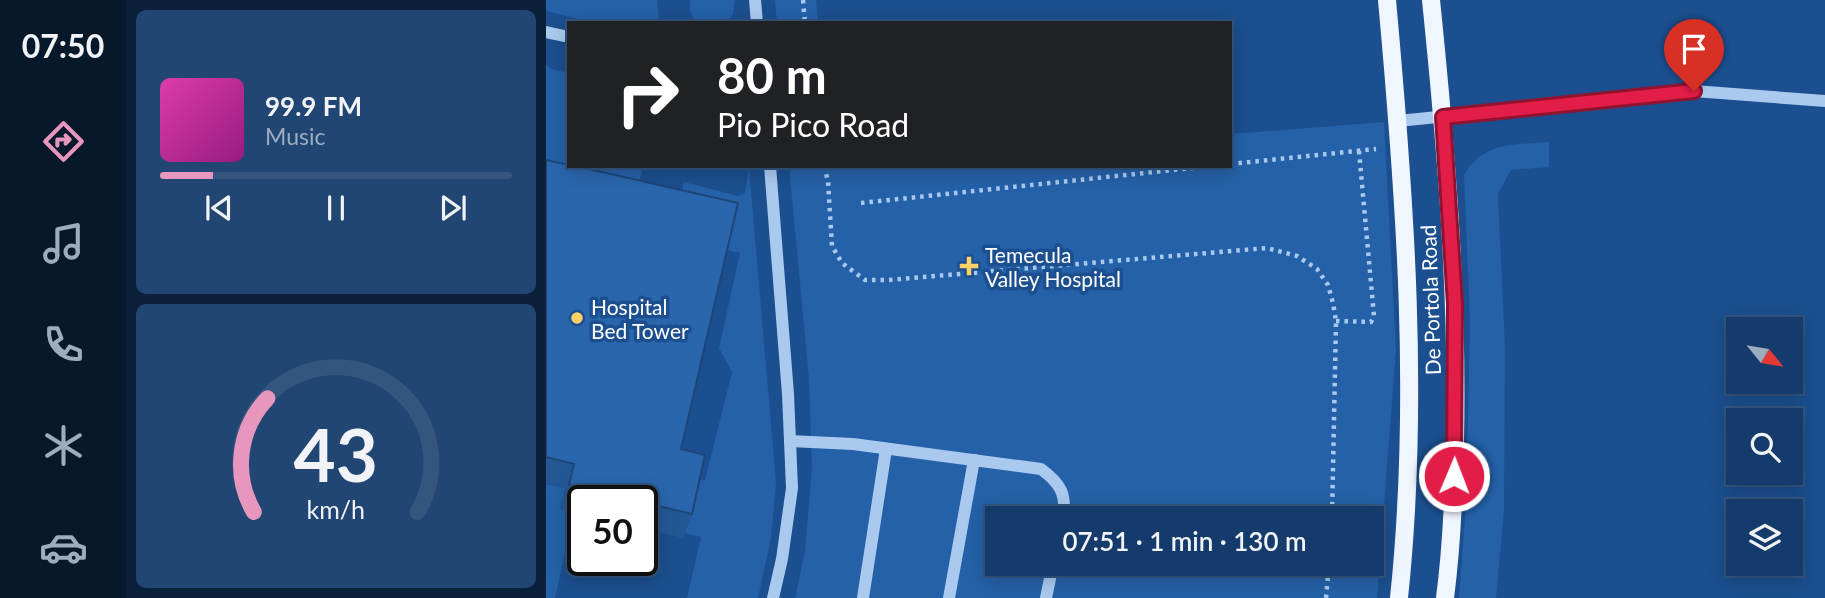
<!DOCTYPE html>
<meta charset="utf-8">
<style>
:root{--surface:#143b6b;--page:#214673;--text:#f1f3f6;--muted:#9dadc1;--line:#33557e;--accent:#e797bd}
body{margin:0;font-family:Lato,sans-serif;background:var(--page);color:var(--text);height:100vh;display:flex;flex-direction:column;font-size:26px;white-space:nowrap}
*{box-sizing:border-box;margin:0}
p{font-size:23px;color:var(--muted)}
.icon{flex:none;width:38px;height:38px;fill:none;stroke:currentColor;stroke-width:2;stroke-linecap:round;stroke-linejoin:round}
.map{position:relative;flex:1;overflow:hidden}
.sheet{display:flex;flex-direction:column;gap:10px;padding:10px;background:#0b203b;width:420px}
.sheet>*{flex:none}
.guide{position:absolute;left:21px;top:21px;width:665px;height:147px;border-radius:0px;box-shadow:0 4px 18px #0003,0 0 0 2px var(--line);background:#202124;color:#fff;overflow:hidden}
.needle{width:46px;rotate:120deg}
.tools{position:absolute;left:1180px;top:317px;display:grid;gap:14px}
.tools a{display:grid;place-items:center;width:77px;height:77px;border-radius:0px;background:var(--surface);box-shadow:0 4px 18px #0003,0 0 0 2px var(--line);font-size:35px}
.speed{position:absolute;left:21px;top:485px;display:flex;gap:14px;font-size:35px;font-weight:700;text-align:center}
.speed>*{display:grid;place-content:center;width:91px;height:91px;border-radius:50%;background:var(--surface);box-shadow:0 4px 18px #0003,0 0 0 2px var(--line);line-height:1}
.speed .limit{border:4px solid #111;border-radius:10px;background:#fff;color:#111}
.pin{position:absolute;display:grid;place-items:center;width:60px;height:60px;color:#fff;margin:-72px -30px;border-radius:50% 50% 50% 0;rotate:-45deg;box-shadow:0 0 7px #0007}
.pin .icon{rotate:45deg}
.me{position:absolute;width:77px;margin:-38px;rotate:1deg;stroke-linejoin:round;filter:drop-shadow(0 0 5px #0008)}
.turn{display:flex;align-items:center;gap:24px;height:147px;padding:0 35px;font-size:32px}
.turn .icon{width:91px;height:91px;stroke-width:2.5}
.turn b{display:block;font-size:49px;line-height:60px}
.sheet .widget{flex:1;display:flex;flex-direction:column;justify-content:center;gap:10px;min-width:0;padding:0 24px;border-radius:10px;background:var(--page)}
.sheet .dial{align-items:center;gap:0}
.dial svg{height:182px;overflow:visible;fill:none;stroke:var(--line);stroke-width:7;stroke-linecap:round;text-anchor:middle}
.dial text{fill:var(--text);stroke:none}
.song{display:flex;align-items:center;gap:21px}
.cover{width:84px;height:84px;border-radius:10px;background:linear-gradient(135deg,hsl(320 70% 55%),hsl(310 70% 35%))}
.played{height:7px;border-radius:4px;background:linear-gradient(90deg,var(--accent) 15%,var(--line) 15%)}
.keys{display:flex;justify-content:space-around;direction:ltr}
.trip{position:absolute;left:439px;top:506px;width:399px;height:70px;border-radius:0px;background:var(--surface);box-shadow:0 4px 18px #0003,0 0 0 2px var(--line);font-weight:600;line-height:70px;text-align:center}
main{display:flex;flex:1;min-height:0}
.tab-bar{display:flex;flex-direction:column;width:126px;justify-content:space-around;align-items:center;background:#08182b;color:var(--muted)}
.tab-bar .icon{width:49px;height:49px}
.tab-bar .active{color:var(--accent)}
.tab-bar b{font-size:32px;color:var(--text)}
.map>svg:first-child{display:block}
.green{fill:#2461a8;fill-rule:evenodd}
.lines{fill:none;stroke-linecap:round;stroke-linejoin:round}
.path{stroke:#a9c9ee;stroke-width:4.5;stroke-dasharray:3.5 5;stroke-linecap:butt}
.minor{stroke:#a9c9ee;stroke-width:12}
.major{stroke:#f0f6ff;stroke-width:18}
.wall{fill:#245895}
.building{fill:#2a66ad;stroke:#1d4779;stroke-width:2}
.route-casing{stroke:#92132f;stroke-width:18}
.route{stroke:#e11d48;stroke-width:12}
.poi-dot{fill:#ffd166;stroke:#1b4f8f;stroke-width:2.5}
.labels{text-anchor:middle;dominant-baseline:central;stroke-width:7;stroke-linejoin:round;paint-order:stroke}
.poi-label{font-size:21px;fill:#fff;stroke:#1b4f8f;text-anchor:start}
.street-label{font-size:21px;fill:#fff;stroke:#1b4f8f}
</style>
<main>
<nav class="tab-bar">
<b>07:50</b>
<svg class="icon active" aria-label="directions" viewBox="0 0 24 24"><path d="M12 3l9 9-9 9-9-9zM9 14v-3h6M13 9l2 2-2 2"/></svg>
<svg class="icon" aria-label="music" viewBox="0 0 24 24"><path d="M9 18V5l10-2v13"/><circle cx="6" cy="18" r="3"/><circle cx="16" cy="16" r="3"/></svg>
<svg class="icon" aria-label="phone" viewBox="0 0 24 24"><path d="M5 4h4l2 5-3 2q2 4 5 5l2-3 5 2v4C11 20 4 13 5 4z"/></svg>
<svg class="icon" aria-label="climate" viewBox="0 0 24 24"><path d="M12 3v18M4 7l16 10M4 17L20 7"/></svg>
<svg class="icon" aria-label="car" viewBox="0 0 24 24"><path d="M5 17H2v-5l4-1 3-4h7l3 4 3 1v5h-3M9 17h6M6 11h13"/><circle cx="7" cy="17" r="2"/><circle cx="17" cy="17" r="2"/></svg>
</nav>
<section class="sheet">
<div class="widget">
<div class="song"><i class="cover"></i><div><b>99.9 FM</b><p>Music</p></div></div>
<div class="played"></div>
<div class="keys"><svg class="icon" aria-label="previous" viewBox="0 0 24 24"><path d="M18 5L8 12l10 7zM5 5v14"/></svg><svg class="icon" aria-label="pause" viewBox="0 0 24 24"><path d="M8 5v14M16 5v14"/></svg><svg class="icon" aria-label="next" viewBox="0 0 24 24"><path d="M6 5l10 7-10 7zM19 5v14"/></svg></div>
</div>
<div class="widget dial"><svg viewBox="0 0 100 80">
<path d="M14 69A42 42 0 1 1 86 69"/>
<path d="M14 69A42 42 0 0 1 20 19" stroke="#e797bd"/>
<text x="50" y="56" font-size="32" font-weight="700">43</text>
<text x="50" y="72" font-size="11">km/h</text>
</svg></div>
</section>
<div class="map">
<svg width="1279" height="598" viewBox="0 0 1279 598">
<rect width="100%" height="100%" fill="#1b4f8f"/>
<g class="green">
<polygon points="0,0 111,0 113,23 49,23 0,11"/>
<polygon points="144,0 189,0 187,14 180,23 149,23 144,11"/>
<polygon points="229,0 270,0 272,23 231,23"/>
<polygon points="0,64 5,69 23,73 23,166 97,166 88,205 0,186"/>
<path d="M 838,122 L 850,349 L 831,598 L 249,598 L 259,551 L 266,468 L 263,379 L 243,166 L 684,166 L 684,134 ZM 452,518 L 826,518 L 826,564 L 452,564 Z"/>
<path d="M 1003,142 L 1003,167 L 965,170 L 952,194 L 959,347 L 958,510 L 950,598 L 913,598 L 920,503 L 924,322 L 918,175 C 939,141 967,145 1003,142 Z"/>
<polygon points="203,167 230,483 225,538 212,598 141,598 155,537 138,533 150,479 159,480 186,372 173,348 194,253 178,249 130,215 138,182 192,196 199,193"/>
<polygon points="0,484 19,488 14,509 28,513 9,598 0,598"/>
</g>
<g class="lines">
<g class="path">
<polyline points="257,0 259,23"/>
<polyline points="684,164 830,149"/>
<polyline points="278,166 282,181 286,246 296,263 319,280 342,280 721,248 751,256 771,269 782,285 787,303 790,321 786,518"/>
<polyline points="315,203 665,166"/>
<polyline points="790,321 825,322 828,316 813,151"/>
<polyline points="780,598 783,564"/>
</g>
<g class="minor">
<polyline points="209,0 211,23"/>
<polyline points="0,32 23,37"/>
<polyline points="852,121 1148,91 1279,101"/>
<polyline points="224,166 242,394 246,488 236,559 227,598"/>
<path d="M 244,441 L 307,444 L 495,469 C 514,483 521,494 517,518"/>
<polyline points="317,598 340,449"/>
<polyline points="403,598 428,460"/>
<polyline points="500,598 507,564"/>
</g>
<g class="major">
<path d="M 841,0 C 859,198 874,399 853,598"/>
<path d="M 885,0 C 900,146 912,292 909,439 C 908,492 906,545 899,598"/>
</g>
</g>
<polygon class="wall" points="0,160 135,449 146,514 137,538 96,528 96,500 37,500 37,515 14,509 19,488 0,483"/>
<polygon class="building" points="0,160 23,165 23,166 30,166 192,203 135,449 159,455 146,514 96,502 96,500 89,500 23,485 28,464 0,457"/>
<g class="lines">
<g class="route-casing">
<polyline id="route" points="908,476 909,304 897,117 1148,91"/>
</g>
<use href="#route" class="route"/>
</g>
<g class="poi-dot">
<path d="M419.5 255.5h7v7h7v7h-7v7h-7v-7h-7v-7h7z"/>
<circle cx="31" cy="318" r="7"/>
</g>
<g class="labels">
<g class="poi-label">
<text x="439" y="254">Temecula<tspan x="439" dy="24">Valley Hospital</tspan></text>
<text x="45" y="306">Hospital<tspan x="45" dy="24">Bed Tower</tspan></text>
</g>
<g class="street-label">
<text transform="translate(884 300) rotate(-92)">De Portola Road</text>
</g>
</g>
</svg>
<div class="tools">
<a><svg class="needle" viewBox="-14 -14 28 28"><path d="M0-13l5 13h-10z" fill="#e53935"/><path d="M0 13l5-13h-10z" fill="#9dadc1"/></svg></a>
<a><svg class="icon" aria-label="search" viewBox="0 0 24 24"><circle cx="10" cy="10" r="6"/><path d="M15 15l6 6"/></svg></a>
<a><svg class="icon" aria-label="layers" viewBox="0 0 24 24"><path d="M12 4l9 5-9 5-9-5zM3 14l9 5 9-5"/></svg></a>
</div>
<div class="speed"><div class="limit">50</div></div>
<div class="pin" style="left:1148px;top:91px;background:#d93025"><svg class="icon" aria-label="arrive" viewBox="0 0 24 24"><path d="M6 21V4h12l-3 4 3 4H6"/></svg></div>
<svg class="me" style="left:908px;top:476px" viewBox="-20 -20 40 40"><circle r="17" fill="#e11d48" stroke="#fff" stroke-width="3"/><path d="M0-11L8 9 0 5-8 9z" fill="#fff"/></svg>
<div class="trip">07:51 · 1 min · 130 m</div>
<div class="guide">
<div class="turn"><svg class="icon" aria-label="right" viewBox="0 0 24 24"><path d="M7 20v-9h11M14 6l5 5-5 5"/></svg><div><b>80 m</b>Pio Pico Road</div></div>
</div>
</div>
</main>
